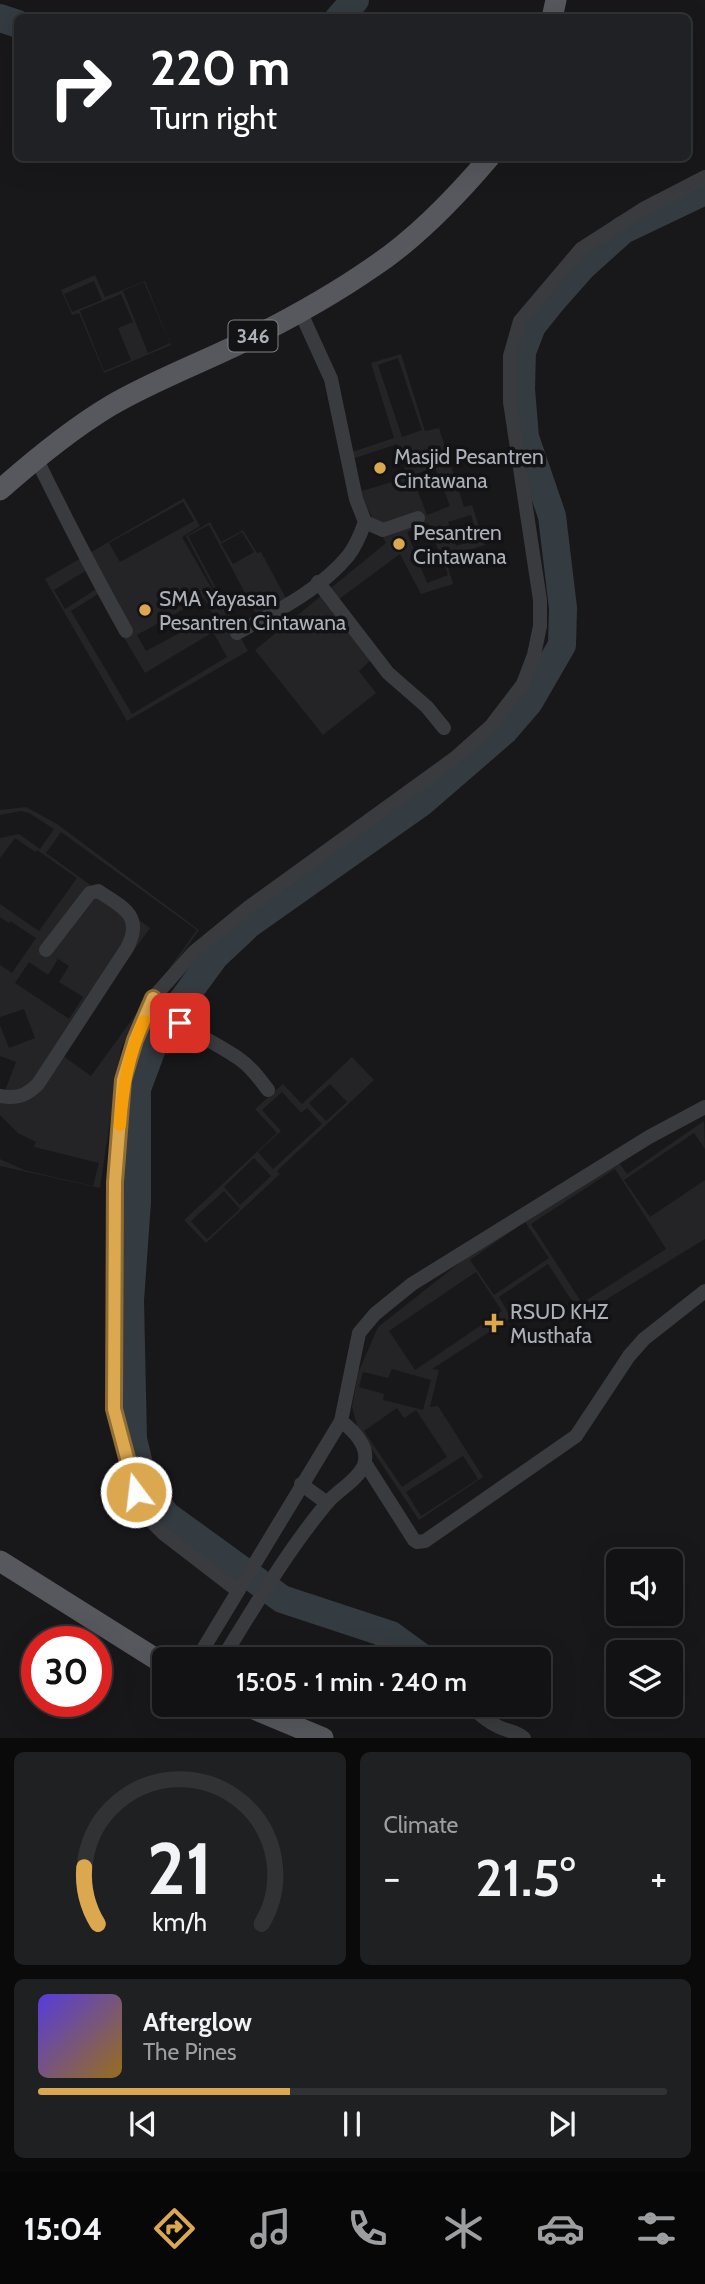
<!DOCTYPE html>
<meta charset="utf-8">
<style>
:root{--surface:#121214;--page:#1f2022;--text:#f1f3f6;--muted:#9c9ea0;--line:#313234;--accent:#dca84f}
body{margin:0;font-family:Cabin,sans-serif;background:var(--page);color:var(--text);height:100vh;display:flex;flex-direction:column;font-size:26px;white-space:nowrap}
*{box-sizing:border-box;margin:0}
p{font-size:23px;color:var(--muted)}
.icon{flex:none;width:38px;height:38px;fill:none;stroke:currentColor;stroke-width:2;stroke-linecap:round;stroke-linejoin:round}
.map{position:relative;height:1738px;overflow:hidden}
.drawer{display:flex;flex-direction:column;gap:14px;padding:14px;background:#0a0a0b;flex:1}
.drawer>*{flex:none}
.hud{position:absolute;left:14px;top:14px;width:677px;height:147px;border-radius:10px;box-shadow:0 7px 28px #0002,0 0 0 2px var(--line);background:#202124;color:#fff;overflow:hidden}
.tools{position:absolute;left:606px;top:1549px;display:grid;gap:14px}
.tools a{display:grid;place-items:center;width:77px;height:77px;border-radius:10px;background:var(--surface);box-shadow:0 7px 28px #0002,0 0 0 2px var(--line);font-size:35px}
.speed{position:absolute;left:21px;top:1626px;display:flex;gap:14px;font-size:35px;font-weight:700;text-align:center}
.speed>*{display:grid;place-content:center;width:91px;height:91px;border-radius:50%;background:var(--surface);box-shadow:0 7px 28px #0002,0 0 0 2px var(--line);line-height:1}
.speed .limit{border:10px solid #d22;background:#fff;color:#111}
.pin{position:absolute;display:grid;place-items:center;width:60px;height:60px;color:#fff;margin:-30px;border-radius:14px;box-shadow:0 4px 10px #0006}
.me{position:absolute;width:77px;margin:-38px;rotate:345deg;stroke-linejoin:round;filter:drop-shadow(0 0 5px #0008)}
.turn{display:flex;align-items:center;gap:24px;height:147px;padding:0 21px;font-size:32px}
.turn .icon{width:91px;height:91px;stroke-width:2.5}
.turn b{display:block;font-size:49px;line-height:60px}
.big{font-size:52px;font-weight:600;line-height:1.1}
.drawer .card{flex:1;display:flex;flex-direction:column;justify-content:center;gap:10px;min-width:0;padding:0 24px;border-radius:10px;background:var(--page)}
.drawer .dial{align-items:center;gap:0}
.dial svg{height:182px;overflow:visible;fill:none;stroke:var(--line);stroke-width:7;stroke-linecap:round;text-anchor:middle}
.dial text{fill:var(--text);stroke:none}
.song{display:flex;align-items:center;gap:21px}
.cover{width:84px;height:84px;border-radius:10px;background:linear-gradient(135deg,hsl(250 70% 55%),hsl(40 70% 35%))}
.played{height:7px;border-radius:4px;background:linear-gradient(90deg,var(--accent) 40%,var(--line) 40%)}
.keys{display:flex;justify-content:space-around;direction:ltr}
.heat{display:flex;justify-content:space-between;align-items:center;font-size:38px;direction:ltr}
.drawer .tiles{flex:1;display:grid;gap:14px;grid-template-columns:1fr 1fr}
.card:last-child{grid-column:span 2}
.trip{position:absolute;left:152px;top:1647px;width:399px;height:70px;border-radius:10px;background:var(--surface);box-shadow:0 7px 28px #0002,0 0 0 2px var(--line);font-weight:600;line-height:70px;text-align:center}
.tabs{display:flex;height:112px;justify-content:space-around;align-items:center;background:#070708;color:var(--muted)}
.tabs .icon{width:49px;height:49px}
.tabs .on{color:var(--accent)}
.tabs b{font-size:32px;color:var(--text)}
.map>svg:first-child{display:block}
.built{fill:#242427;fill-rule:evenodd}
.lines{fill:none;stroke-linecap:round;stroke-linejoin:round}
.river{stroke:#343b41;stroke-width:28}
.minor{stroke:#3a3b3e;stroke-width:14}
.primary{stroke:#56585d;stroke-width:21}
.route-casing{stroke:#8f6d33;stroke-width:18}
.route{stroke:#dca84f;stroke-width:12}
.slow{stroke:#f59e0b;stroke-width:12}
.poi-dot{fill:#dca84f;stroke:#131315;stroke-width:2.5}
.labels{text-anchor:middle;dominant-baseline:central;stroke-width:7;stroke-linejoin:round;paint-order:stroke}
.shield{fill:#131315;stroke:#7e8187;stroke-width:2}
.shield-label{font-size:19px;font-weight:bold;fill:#acb0b8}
.poi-label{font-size:21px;fill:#acb0b8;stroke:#131315;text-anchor:start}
</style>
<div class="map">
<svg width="705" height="1738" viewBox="0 0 705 1738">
<rect width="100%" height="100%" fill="#18181a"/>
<g class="built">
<path d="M 95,275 L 105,297 L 145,281 L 171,345 L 104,373 L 79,313 L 72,315 L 61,290 ZM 94,281 L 102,300 L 72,312 L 64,294 ZM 144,282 L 170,343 L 148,353 L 123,291 ZM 121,294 L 133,322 L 118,328 L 131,360 L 104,371 L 80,311 Z"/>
<path d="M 401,354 L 425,431 L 439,428 L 464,507 L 472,505 L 485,545 L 445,557 L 453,584 L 421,594 L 400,554 L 331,605 L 372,659 L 359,671 L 376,693 L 323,735 L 255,650 L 386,543 L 363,500 L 349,453 L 394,438 L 371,363 ZM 398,358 L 422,430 L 402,437 L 378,365 ZM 397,444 L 408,477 L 362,491 L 352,459 ZM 435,467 L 450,506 L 427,515 L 412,476 ZM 471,515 L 479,539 L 456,546 L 448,522 ZM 428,523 L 448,575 L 427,583 L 407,532 Z"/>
<path d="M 184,498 L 200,526 L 182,537 L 235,629 L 186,536 L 210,522 L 221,542 L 243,530 L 257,553 L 261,552 L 288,602 L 236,629 L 248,651 L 127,721 L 45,579 ZM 183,502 L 194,521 L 120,562 L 109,543 ZM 209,525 L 257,616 L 237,627 L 188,536 ZM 242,532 L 254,552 L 233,564 L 221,544 ZM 87,570 L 98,588 L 65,609 L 54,590 ZM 98,594 L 145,673 L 213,632 L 227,657 L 132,714 L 71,611 ZM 204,598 L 213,615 L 146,651 L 137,635 Z"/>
<path d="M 26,807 L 57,824 L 199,930 L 139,1014 L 121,1049 L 100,1188 L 0,1166 L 0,1159 L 24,1170 L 93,1186 L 99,1163 L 34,1147 L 36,1142 L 18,1133 L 0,1115 L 0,1092 L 4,1093 L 16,1062 L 0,1056 L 0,1025 L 9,1048 L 35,1038 L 24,1009 L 0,1017 L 0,965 L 12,973 L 36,938 L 10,921 L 9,923 L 0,917 L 0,904 L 39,931 L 77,878 L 37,850 L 35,852 L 15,838 L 0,858 L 0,838 L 19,834 L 40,849 L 54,829 L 29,813 L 21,811 L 0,815 L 0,810 ZM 61,832 L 197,930 L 91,1076 L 59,1053 L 150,928 L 46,853 ZM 58,959 L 69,966 L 59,982 L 83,997 L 69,1019 L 15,983 L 29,962 L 48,975 Z"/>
<path d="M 352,1057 L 374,1080 L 277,1171 L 280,1174 L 206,1243 L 184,1220 L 277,1133 L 255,1109 L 283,1084 L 302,1104 ZM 330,1084 L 347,1102 L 326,1121 L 309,1103 ZM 282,1092 L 301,1113 L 307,1108 L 322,1124 L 273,1169 L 258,1152 L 281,1131 L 262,1110 ZM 254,1158 L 271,1176 L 240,1205 L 224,1187 ZM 224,1191 L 240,1209 L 207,1239 L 191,1221 Z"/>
<path d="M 704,1121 L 705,1149 L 694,1133 L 624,1180 L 650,1217 L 705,1180 L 705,1239 L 581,1315 L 548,1264 L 499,1297 L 511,1318 L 432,1369 L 439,1370 L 430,1407 L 438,1406 L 483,1477 L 419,1520 L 358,1429 L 352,1407 L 358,1373 L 378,1327 L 472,1253 L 616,1158 L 627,1174 ZM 615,1169 L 666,1249 L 582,1303 L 531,1224 ZM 525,1222 L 549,1258 L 494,1295 L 470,1260 ZM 476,1272 L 502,1311 L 415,1370 L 389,1331 ZM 392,1369 L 431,1380 L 423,1410 L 383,1400 L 384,1394 L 359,1387 L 363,1372 L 388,1378 ZM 397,1408 L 404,1418 L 416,1410 L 447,1457 L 402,1487 L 364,1431 ZM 463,1456 L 478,1479 L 421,1516 L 406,1492 Z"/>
</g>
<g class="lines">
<g class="river">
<polyline points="0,18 18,24"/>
<polyline points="339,18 355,0"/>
<polyline points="424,1659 391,1635 282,1599 166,1515 144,1485 133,1439 130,1300 137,1202 137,1089 157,1035 215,956 249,924 422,802 504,731 529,702 562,645 563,608 552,516 525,437 521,389 522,352 532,326 552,301 583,266 623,230 705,191"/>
</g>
<g class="minor">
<polyline points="300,311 331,379 356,499 365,522 383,530 418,518"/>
<path d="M 36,458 C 65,517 94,574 126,631"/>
<polyline points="318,582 388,673 427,707 444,728"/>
<path d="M 237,633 C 275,612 320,590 348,556 C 356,546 361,533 365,522"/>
<path d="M 153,998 C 174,1027 210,1038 238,1058 C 250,1066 259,1078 268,1090"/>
<path d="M 0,1096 C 17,1099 26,1096 38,1084 L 127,948 C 144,916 123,907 98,891 L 90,893 L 46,950"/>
<polyline points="365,1463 414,1540 417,1542 425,1541 576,1436 629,1356 644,1339 705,1291"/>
<polyline points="301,1484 327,1503"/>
<polyline points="238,1591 164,1534 151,1521 136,1492 114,1409 115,1182 123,1081 135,1040 153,998 194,952 249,907 455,758 491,726 523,684 534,655 540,626 540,600 510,402 510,356 520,321 581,249 645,208 705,177"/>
<polyline points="382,1646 401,1659"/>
<polyline points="197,1659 341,1421"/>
<path d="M 222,1659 C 255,1606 287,1551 327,1503 C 337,1491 358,1480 364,1465 C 370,1447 354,1431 341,1421 L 359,1333 L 375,1314 L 412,1284 L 649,1137 L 705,1107"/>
<path d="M 468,1704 C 477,1712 486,1721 497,1726 C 506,1731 516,1731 524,1738"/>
</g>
<g class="primary">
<polyline points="552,18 556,0"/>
<path d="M 0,490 C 35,459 70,430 110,406 C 149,383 193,366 235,346 C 282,323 330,297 373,267 C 417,238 455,198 489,158"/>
<polyline points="0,1561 164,1664"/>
<polyline points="242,1704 323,1738"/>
</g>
</g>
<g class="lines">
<g class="route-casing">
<polyline id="route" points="136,1492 114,1409 115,1182 123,1080 135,1040 153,998 165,1014 180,1023"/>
</g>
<use href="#route" class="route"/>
<path class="slow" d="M 120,1125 C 123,1087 128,1056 144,1021"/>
</g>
<g class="poi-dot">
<circle cx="380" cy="468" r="7"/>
<circle cx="399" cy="544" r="7"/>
<circle cx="145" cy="610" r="7"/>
<path d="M490.5 1312.5h7v7h7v7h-7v7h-7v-7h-7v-7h7z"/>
</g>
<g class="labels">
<rect class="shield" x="228.5" y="320.5" width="49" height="31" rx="5"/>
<g class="shield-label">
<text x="253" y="336">346</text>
</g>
<g class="poi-label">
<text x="394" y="456">Masjid Pesantren<tspan x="394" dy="24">Cintawana</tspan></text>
<text x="413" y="532">Pesantren<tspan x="413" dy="24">Cintawana</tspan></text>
<text x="159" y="598">SMA Yayasan<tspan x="159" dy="24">Pesantren Cintawana</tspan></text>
<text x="510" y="1311">RSUD KHZ<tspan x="510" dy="24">Musthafa</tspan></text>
</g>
</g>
</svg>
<div class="tools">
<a><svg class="icon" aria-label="sound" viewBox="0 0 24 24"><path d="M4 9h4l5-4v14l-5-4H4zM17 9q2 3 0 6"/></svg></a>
<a><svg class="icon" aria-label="layers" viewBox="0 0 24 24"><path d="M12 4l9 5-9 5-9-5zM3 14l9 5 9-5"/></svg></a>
</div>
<div class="speed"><div class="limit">30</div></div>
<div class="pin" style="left:180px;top:1023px;background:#d93025"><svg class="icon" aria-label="arrive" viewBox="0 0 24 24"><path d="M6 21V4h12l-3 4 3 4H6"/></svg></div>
<svg class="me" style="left:136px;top:1492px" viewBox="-20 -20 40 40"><circle r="17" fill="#dca84f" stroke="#fff" stroke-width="3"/><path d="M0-11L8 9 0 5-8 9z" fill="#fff"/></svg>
<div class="trip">15:05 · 1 min · 240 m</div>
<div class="hud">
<div class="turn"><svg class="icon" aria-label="right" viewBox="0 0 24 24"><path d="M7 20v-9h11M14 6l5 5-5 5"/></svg><div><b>220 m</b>Turn right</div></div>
</div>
</div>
<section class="drawer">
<div class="tiles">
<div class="card dial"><svg viewBox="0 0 100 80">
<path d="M14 69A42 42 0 1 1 86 69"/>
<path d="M14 69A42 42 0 0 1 8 44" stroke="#dca84f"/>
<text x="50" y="56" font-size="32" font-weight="700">21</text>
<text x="50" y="72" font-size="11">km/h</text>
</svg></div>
<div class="card"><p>Climate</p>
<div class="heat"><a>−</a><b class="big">21.5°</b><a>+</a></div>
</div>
<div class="card">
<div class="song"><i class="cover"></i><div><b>Afterglow</b><p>The Pines</p></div></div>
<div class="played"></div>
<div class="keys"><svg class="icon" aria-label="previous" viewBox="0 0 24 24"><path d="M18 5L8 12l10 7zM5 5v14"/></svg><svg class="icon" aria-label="pause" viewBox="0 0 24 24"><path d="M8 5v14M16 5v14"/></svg><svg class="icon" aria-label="next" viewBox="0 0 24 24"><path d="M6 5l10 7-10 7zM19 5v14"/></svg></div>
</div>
</div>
</section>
<nav class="tabs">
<b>15:04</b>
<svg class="icon on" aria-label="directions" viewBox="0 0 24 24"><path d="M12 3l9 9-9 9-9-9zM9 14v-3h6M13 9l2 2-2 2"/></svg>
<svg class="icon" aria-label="music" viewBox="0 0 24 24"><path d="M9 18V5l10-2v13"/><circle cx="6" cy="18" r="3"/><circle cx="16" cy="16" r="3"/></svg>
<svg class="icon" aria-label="phone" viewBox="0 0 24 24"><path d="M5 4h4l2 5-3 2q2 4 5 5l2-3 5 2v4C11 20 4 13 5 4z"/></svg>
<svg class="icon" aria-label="climate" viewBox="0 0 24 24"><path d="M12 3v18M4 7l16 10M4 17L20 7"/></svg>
<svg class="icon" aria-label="car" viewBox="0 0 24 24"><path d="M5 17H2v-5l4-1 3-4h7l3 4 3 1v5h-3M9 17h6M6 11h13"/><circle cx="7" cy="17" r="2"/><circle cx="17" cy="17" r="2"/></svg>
<svg class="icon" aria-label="filters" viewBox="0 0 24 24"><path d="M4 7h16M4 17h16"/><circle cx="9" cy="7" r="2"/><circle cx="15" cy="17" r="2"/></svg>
</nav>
